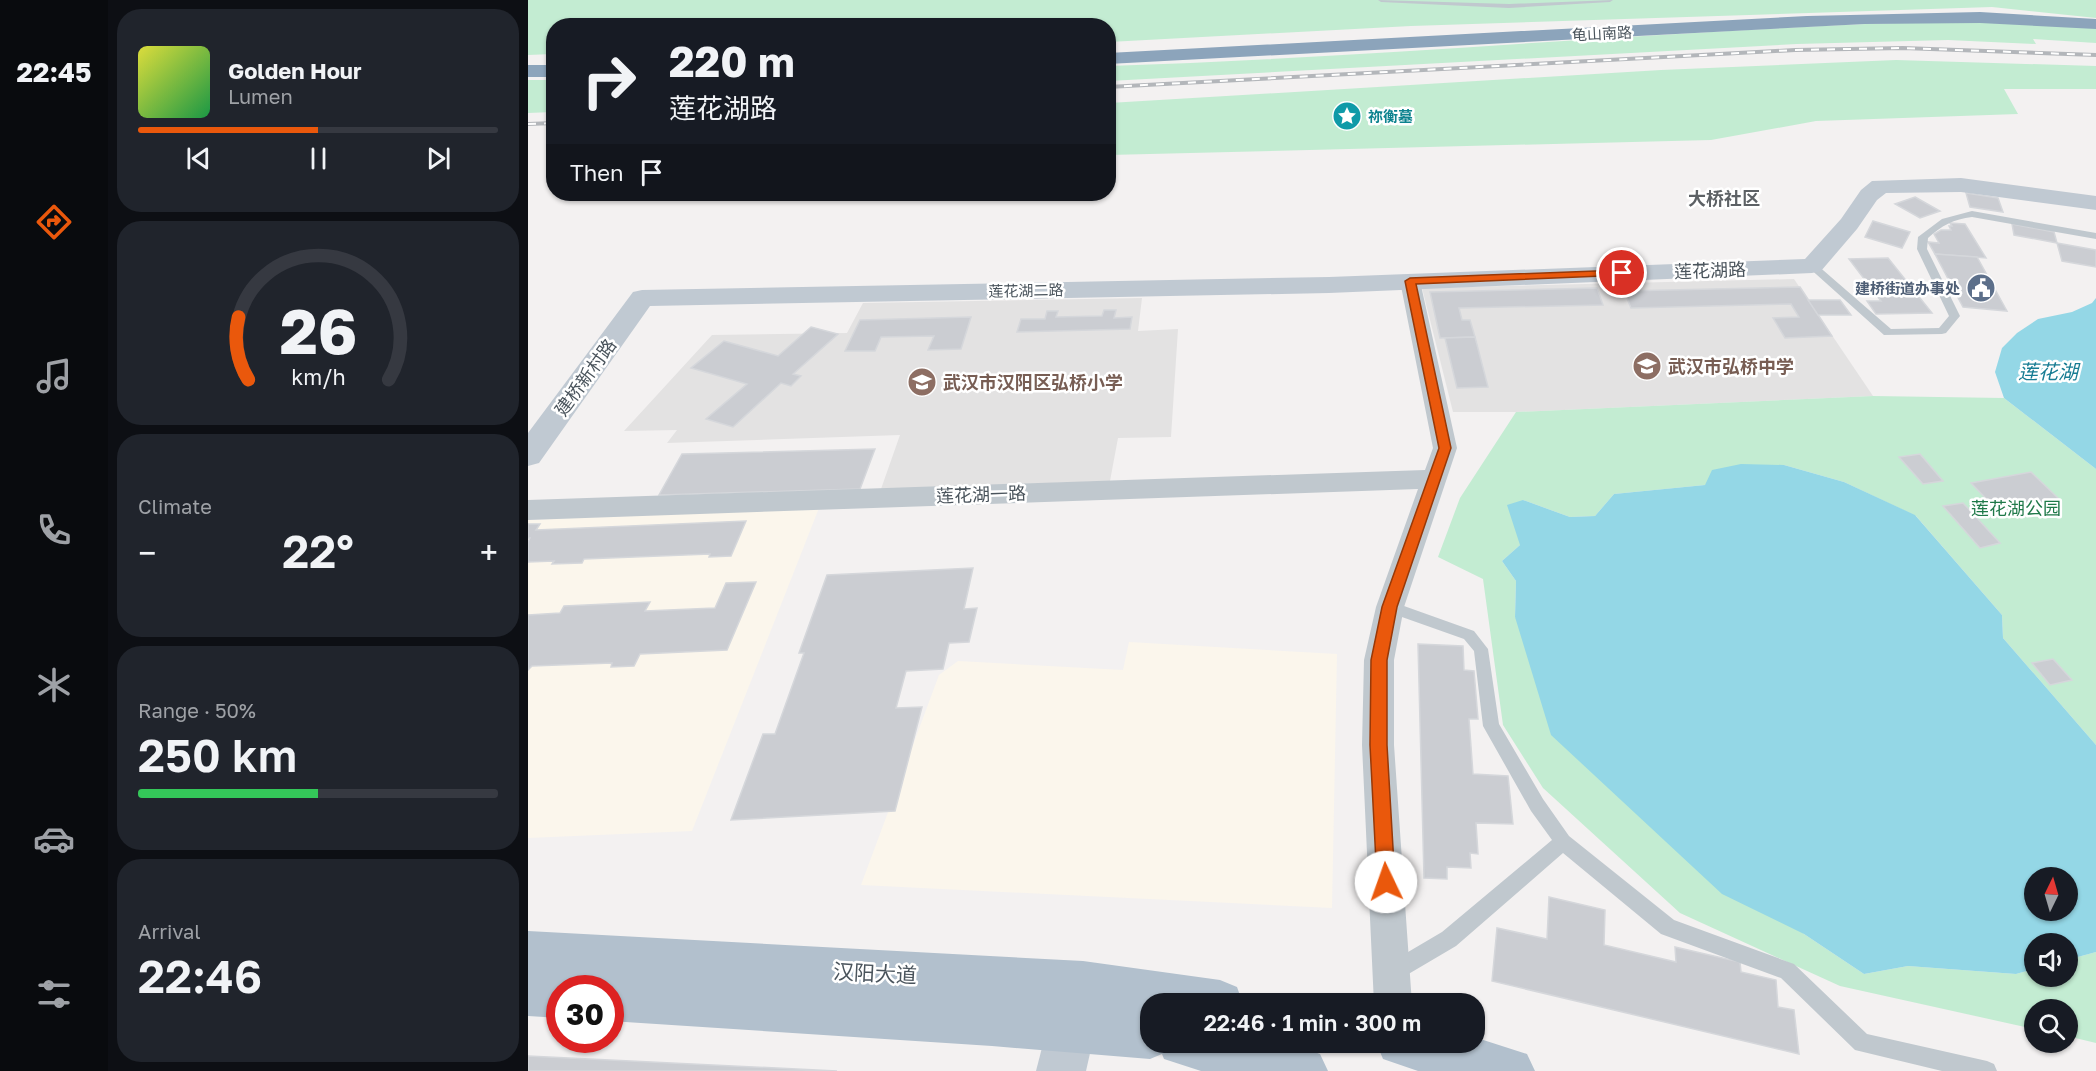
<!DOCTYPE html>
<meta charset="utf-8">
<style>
:root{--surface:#171b24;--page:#20242c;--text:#f1f3f6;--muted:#9ea1a6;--line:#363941;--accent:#ea580c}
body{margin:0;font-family:"Golos Text","Noto Sans SC",sans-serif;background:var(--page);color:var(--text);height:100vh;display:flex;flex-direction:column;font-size:22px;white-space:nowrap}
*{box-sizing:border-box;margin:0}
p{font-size:20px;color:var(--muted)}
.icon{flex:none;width:33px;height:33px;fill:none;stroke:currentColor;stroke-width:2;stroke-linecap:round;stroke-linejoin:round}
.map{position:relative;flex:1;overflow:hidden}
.panel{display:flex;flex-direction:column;gap:9px;padding:9px;background:#0d0f14;width:420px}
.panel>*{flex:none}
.hud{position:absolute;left:18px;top:18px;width:570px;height:183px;border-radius:24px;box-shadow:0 2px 4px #0004;background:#171b24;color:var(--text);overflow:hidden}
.needle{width:39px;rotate:5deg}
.tools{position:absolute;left:1496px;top:867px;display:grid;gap:12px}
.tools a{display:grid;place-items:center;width:54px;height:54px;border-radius:50%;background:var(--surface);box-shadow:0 2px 4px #0004;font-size:30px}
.speed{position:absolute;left:18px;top:975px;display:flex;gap:12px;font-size:30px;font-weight:700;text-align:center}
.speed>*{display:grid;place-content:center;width:78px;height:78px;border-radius:50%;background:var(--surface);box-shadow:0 2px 4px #0004;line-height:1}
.speed .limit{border:9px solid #d22;background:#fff;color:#111}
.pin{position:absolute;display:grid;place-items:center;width:51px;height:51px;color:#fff;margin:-26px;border:3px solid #fff;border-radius:50%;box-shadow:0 2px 6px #0007}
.me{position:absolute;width:66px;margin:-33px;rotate:357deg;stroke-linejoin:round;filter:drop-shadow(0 0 4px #0008)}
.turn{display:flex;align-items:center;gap:21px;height:126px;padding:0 24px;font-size:27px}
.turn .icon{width:78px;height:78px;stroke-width:2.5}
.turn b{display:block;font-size:42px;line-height:51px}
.then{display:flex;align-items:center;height:57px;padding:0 24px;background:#0003;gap:12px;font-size:22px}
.big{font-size:45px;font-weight:600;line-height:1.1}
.panel .card{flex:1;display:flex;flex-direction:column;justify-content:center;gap:9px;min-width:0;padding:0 21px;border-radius:24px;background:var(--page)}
.panel .dial{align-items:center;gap:0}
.dial svg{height:156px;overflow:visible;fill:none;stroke:var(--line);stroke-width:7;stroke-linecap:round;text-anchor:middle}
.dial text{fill:var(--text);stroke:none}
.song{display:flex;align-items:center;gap:18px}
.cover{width:72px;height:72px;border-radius:9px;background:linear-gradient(135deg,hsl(60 70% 55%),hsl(140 70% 35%))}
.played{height:6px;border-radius:3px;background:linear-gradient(90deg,var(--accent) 50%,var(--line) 50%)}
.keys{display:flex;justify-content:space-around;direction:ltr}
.heat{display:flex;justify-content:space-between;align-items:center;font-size:33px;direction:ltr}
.charge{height:9px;border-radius:4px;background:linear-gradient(90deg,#34c759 50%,var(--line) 0)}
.trip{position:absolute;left:612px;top:993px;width:345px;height:60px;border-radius:24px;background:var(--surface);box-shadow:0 2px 4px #0004;font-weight:600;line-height:60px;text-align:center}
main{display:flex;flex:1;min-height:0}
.menu{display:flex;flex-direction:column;width:108px;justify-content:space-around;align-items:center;background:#090b0e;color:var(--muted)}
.menu .icon{width:42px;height:42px}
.menu .current{color:var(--accent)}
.menu b{font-size:27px;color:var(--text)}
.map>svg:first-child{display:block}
.commercial{fill:#fbf6ec}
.education{fill:#e3e2e2}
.green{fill:#c3ecd2}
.water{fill:#94d7e6;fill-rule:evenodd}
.building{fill:#cbcdd2;stroke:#d5d7db;stroke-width:1.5}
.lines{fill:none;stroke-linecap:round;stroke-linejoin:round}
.lane{fill:#c0c8ce;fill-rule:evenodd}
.street{fill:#c0c8ce;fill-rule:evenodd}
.secondary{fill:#c0c9d2;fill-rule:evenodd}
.primary{fill:#b2c0cd;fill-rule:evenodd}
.highway{fill:#8ca4bb;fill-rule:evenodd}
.rail-casing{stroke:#b3b6ba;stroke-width:4}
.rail{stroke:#fff;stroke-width:2;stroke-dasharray:8;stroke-linecap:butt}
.route{fill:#ea580c;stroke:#983908;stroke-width:1.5}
.labels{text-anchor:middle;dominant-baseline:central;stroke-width:5;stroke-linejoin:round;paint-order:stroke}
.far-street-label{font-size:15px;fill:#4a545c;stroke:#fff}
.far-culture-label{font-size:15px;font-weight:bold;fill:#0d838f;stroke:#fff;text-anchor:start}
.far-service-label{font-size:15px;font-weight:bold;fill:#4e5e75;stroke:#fff;text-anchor:end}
.far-quarter-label{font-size:18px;font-weight:bold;fill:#5d6165;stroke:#fff}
.street-label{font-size:18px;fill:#4a545c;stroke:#fff}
.education-label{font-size:18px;font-weight:bold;fill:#785e54;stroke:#fff;text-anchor:start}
.park-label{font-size:18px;fill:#1f7949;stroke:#fff}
.water-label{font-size:20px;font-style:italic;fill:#177c93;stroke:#fff}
.near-street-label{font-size:21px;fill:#4a545c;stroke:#fff}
</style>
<main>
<nav class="menu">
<b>22:45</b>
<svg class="icon current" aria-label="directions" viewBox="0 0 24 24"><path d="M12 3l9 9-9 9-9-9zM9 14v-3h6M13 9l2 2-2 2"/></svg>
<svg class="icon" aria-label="music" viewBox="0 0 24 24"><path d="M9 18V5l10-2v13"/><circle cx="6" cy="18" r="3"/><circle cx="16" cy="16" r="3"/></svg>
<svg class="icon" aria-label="phone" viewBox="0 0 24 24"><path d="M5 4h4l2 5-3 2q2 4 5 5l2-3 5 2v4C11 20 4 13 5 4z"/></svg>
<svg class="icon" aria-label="climate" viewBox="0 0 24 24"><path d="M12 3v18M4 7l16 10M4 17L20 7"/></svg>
<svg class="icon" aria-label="car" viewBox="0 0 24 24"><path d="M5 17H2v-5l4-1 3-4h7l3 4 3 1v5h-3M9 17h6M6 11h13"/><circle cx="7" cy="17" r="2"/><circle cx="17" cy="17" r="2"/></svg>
<svg class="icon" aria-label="filters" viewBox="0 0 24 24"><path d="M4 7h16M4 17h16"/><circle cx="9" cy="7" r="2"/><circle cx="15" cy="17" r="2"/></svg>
</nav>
<section class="panel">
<div class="card">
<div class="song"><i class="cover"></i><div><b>Golden Hour</b><p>Lumen</p></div></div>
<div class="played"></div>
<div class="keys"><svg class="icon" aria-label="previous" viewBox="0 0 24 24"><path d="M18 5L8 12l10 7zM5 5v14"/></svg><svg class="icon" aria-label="pause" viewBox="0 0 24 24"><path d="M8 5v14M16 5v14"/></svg><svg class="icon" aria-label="next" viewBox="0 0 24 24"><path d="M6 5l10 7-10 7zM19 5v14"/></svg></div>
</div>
<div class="card dial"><svg viewBox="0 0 100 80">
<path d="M14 69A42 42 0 1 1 86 69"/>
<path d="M14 69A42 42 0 0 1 9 37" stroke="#ea580c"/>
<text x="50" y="56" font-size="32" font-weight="700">26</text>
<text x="50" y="72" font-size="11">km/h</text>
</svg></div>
<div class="card"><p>Climate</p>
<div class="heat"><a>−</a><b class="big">22°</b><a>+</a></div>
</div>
<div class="card"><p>Range · 50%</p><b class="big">250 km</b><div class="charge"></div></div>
<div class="card"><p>Arrival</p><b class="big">22:46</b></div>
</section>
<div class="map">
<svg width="1568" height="1071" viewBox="0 0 1568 1071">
<rect width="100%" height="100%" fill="#f3f1f1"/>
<g class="commercial">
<polygon points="291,508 164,831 0,838 0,520"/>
<polygon points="601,642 809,654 804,908 333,885 411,675 430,661 595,670"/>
</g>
<g class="education">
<polygon points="1266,279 1345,396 988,412 925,412 894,288"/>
<polygon points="614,298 610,331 650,329 643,437 590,438 582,481 353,489 372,435 139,443 149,430 96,431 184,335 319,333 335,303"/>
</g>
<g class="green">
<polygon points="0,0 1568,0 1568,18 1464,7 883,26 581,42 580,26 26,26 25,54 0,55"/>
<path d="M 1427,21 L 1568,28 L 1568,43 L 1505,39 L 1508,44 L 1420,40 L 1269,44 L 581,81 L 581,66 C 863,57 1144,29 1427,21 Z"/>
<polygon points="1368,60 1568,66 1568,89 1476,89 1490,114 1288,121 1183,140 581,155 581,103 1133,70"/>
<polygon points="0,80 25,80 25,112 0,113"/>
<polygon points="1345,396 1476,398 1568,469 1568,745 1475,638 1474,615 1388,516 1316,482 1256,465 1177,485 1086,494 1067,516 1042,517 995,500 992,545 974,561 988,581 987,617 1276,934 1336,974 1380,966 1488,974 1506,969 1506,976 1539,976 1539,960 1568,952 1568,1043 1539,1036 1539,1010 1506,1010 1506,1029 1312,986 1152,913 1015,788 975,725 955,579 910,557 932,498 988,412"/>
</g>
<g class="water">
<polygon points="1568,298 1568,469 1476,398 1467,372 1474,348 1489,333 1510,319 1544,312 1564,303"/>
<path d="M 1213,464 L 1256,465 L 1316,482 L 1387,515 L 1474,615 L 1475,638 L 1568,745 L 1568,952 L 1539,960 L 1539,944 L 1506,944 L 1506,969 L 1488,974 L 1380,966 L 1336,974 L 1276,934 L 1194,894 L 1023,735 L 987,617 L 988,581 L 974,561 L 992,545 L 979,505 L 995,500 L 1042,517 L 1067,516 L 1086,494 L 1177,485 L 1184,470 ZM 1506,878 L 1539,878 L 1539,910 L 1506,910 Z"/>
</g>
<g class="building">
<polygon points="1438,193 1470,198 1475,212 1442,207"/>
<polygon points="1387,197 1412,211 1392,218 1367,204"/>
<polygon points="1345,221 1382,232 1374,248 1337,237"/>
<polygon points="1422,223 1437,224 1458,258 1407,254 1400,242 1411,243 1406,234 1413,230 1423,230 1421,226 1424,226"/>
<polygon points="1484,224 1526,232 1529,243 1486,235"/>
<polygon points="1529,243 1568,250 1568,267 1534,261"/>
<polygon points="1407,254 1449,257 1479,311 1435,307"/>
<polygon points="1360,258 1404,313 1348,314 1339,301 1353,301 1321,259"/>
<polygon points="1272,287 1304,336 1257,338 1245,318 1271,317 1263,304 1103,308 1096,291"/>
<polygon points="1069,288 1075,305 931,308 934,320 942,320 947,337 912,338 902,292"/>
<polygon points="1280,300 1312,300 1323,315 1290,315"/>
<polygon points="576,310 588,310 586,318 604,317 602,329 489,332 493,319 517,319 519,311 530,311 528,317 574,316"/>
<polygon points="443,317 433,349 400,350 406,336 353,337 347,351 317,351 332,320"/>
<polygon points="283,327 310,334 265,374 273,376 263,386 253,383 205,427 178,419 219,384 163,368 196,341 250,356"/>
<polygon points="947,337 960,387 929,388 917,338"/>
<polygon points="347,449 332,489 131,495 154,454"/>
<polygon points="1392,454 1415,481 1395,484 1371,457"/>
<polygon points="1503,472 1531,499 1470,511 1443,483"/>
<polygon points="1435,503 1472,543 1452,548 1415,506"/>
<polygon points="218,521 203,556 181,557 182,554 56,559 54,563 24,564 26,561 0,562 0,542 2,538 0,538 0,524 12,524 8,530"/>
<polygon points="445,568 436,609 449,608 441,642 421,643 415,669 378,671 368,708 394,707 367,811 203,820 235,734 247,734 276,653 271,653 299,575"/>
<polygon points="228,582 199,650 112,654 106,666 83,667 84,663 4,666 0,670 0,615 32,613 36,606 122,602 117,611 187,608 198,583"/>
<polygon points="890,644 935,646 936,670 946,671 950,719 941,719 945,774 980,776 985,824 948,823 950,854 942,853 943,868 919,867 919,879 896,878"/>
<polygon points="1525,659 1544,680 1522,685 1504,663"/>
<polygon points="1021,897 1077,910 1076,945 1148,962 1147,947 1212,962 1213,972 1248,980 1250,1007 1266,1010 1271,1054 964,981 969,928 1019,939"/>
<polygon points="0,1056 309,1071 0,1071"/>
</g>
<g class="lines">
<g class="lane">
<polygon points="850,0 981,4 1085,0 1082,2 981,8 853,2"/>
<path d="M 1444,211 L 1568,233 L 1568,239 L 1444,217 C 1426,219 1413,226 1400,238 L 1399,249 L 1432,316 L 1418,333 L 1414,334 L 1356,335 L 1279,266 L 1280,264 L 1288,264 L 1363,329 L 1411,328 L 1421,316 L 1389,249 L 1390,237 L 1414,219 Z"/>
<polygon points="862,601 946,631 960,649 971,724 1015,799 1041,836 1146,920 1266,964 1339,1034 1459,1061 1466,1064 1469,1071 1414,1071 1327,1050 1253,978 1133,934 1035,853 928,946 872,979 865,981 858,979 856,972 858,965 914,932 1024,840 1003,811 955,726 946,651 936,639 857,611 855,607 857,603"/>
</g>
<polygon class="street" points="882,275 889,277 892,281 929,448 876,607 866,660 866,745 884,1004 846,1004 834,745 836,660 848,607 890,489 0,520 0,500 897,470 905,448 872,281 875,277"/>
<g class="secondary">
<polygon points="1433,178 1568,196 1568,210 1433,192 1358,193 1349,200 1329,229 1293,271 1284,273 801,293 122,306 11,463 0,466 0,433 105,292 114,290 801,277 1277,259 1313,219 1333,190 1344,181"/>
<polygon points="548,985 565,992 572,1009 558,1071 508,1071 524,1009 531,992"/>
</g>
<g class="primary">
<polygon points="0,931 555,961 692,980 709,987 715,1004 622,1004 622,1042 759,1042 792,1054 800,1071 673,1071 636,1059 634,1054 622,1059 464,1046 82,1021 82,988 62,988 65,981 50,980 53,988 32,988 32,1018 0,1016"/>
<polygon points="946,1037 999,1054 1007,1071 890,1071 855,1059 848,1042 946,1042"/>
</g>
<g class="highway">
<polygon points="1452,12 1568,19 1568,29 1452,23 1337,24 580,64 580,53 1279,16"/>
<rect x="0" y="65" width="26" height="12"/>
</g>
<g class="rail-casing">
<g id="rail">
<polyline points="580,87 1267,50 1375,48 1568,55"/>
<polyline points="0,124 26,123"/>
</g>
</g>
<use href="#rail" class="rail"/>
</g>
<polygon class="route" points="1094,270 1098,271 1098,275 888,284 923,448 869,607 859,660 859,745 867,882 865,889 858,891 852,889 849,882 842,745 843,660 854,607 911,448 877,281 882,278"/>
<defs>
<g id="sight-disc" transform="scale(1.5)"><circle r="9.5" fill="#0f9aa8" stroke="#fff"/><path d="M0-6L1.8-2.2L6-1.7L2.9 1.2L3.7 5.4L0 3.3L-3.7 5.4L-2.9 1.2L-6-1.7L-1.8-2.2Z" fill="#fff"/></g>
<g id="civic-disc" transform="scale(1.5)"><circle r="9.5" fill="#5c6f8a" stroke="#fff"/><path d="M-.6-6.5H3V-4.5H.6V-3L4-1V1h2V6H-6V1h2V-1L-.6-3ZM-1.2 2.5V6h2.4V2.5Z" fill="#fff"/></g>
<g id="school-disc" transform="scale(1.5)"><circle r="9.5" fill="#8d6e63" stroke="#fff"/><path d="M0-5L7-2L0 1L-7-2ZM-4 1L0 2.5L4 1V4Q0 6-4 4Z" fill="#fff"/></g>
</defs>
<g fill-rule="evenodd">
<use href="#sight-disc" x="819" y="116"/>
<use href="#civic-disc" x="1453" y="288"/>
<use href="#school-disc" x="1119" y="366"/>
<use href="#school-disc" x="394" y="382"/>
</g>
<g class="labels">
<g class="far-street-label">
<text transform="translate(1074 33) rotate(-3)">龟山南路</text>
<text transform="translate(498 290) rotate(-1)">莲花湖二路</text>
</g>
<g class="far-culture-label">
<text x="840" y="116">祢衡墓</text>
</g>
<g class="far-service-label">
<text x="1432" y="288">建桥街道办事处</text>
</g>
<g class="far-quarter-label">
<text x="1196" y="198">大桥社区</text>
</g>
<g class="street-label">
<text transform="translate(1182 270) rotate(-2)">莲花湖路</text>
<text transform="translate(57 377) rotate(-54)">建桥新村路</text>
<text transform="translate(453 494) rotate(-2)">莲花湖一路</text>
</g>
<g class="education-label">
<text x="1140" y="366">武汉市弘桥中学</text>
<text x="415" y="382">武汉市汉阳区弘桥小学</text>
</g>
<g class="park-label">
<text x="1488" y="508">莲花湖公园</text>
</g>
<g class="water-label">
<text x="1520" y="371">莲花湖</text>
</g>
<g class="near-street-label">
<text transform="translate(347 973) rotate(3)">汉阳大道</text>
</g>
</g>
</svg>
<div class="tools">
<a><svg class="needle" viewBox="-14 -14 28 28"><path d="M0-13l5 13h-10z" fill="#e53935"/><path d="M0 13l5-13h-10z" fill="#9ea1a6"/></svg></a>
<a><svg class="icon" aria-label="sound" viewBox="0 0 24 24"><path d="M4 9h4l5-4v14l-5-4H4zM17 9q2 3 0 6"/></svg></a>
<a><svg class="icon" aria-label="search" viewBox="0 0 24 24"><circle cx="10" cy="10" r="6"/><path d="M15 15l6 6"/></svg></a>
</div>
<div class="speed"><div class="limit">30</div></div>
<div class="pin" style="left:1094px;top:273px;background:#d93025"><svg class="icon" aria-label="arrive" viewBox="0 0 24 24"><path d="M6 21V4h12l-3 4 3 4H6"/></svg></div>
<svg class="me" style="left:858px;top:882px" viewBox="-20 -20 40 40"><circle r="19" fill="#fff"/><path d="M0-13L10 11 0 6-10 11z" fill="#ea580c"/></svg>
<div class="trip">22:46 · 1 min · 300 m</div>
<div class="hud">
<div class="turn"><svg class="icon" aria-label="right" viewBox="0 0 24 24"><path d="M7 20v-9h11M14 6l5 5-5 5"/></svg><div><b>220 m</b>莲花湖路</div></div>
<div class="then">Then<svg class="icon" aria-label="arrive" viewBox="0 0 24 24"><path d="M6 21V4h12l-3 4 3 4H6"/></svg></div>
</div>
</div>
</main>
